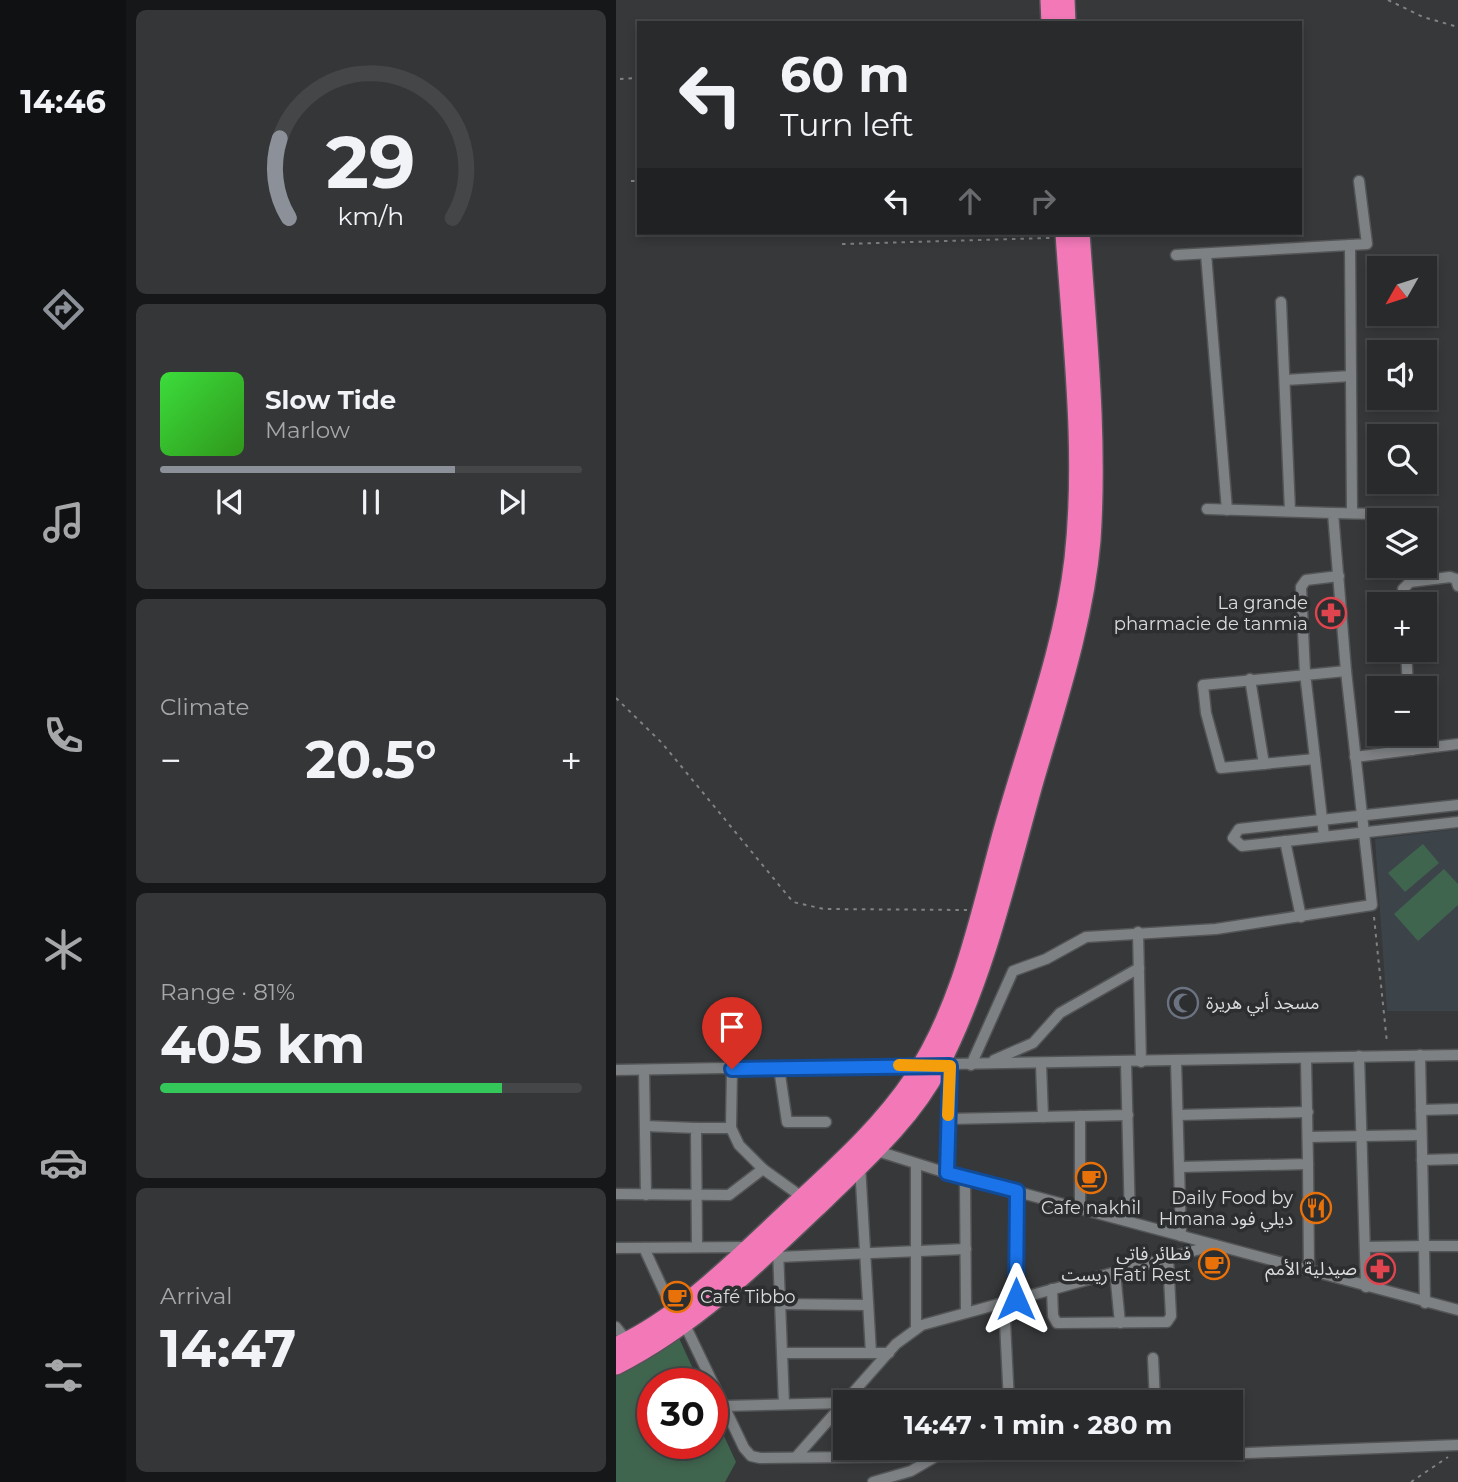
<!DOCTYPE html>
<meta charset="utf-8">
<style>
:root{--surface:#282a2c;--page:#343638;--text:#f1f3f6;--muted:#a5a7a9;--line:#444648;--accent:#8c9099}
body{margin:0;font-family:Montserrat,"Noto Sans Arabic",sans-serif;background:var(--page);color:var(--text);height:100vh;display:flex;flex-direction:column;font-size:26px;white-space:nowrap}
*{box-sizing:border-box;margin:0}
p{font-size:23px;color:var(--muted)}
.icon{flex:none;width:38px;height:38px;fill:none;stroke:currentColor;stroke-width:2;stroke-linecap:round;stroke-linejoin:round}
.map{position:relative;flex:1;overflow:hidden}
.panel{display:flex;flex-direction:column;gap:10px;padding:10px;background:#161718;width:490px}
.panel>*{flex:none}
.hud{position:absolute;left:21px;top:21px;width:665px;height:214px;border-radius:0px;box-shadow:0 4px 10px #0003,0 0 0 2px var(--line);background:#282a2c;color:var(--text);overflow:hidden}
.needle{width:46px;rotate:231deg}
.buttons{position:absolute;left:751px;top:256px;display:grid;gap:14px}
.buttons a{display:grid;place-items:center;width:70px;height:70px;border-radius:0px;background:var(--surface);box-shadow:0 4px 10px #0003,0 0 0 2px var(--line);font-size:35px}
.speed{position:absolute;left:21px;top:1368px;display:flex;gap:14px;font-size:35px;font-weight:700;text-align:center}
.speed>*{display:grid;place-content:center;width:91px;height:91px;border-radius:50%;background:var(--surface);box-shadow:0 4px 10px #0003,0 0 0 2px var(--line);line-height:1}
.speed .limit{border:10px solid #d22;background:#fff;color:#111}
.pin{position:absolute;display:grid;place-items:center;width:60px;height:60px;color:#fff;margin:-72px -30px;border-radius:50% 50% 50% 0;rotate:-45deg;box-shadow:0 0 7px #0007}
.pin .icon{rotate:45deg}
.me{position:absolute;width:77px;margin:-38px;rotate:0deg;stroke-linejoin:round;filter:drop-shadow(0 0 5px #0008)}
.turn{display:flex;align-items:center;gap:24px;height:147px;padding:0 28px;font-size:32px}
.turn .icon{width:91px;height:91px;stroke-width:2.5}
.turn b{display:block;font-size:49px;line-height:60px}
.lanes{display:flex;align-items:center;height:66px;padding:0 28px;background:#0003;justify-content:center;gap:35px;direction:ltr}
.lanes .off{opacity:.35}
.big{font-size:52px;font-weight:700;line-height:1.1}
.panel .tile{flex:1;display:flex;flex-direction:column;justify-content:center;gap:10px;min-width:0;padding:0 24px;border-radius:10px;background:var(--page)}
.panel .dial{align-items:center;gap:0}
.dial svg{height:182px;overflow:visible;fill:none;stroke:var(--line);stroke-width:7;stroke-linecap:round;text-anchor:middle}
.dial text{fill:var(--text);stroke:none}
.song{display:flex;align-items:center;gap:21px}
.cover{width:84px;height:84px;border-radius:10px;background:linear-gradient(135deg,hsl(120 70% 55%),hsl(110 70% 35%))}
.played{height:7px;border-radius:4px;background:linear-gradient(90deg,var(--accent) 70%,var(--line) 70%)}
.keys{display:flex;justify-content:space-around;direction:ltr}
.heat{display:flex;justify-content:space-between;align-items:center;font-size:38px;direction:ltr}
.charge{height:10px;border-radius:5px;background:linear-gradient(90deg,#34c759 81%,var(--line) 0)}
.trip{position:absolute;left:217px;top:1390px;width:410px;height:70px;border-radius:0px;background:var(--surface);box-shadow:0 4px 10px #0003,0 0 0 2px var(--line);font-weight:700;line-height:70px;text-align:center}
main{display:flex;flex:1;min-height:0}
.menu{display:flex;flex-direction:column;width:126px;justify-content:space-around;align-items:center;background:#101112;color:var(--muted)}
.menu .icon{width:49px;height:49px}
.menu .on{color:var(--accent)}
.menu b{font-size:32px;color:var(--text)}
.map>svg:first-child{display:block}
.built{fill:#3c4349}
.green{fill:#40654f}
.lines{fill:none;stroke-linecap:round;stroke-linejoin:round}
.street-casing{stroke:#525455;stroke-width:13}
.highway-casing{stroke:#525455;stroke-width:22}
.path{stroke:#808283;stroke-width:2;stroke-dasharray:3.5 5;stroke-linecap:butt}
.street{stroke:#7e8183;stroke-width:10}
.highway{stroke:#f278b8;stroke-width:19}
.route-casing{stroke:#114b97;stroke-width:18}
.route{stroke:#1a73e8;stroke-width:12}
.slow{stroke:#f59e0b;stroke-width:12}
.labels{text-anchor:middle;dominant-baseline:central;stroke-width:7;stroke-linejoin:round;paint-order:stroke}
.poi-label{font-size:18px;fill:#d9dbdc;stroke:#2c2e30;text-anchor:end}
</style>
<main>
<nav class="menu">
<b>14:46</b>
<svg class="icon on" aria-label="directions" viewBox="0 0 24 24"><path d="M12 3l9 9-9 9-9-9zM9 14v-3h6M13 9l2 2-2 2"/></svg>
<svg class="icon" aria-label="music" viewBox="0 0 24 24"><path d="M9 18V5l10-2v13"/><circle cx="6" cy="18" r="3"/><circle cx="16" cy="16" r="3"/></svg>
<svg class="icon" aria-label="phone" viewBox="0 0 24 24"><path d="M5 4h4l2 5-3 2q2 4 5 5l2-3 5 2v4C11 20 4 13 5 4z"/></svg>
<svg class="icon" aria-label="climate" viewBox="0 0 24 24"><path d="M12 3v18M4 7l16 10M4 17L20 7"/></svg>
<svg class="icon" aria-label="car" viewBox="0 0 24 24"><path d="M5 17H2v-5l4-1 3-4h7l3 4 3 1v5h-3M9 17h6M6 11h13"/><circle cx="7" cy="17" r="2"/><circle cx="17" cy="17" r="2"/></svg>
<svg class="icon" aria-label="filters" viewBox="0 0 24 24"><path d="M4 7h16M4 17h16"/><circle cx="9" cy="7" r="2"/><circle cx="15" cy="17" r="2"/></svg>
</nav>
<section class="panel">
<div class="tile dial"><svg viewBox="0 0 100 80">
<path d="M14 69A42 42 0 1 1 86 69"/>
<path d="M14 69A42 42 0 0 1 10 34" stroke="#8c9099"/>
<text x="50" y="56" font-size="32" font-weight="700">29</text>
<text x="50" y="72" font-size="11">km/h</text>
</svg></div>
<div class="tile">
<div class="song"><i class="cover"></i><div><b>Slow Tide</b><p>Marlow</p></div></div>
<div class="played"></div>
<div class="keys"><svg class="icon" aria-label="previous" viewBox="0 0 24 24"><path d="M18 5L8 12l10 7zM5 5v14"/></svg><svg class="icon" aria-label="pause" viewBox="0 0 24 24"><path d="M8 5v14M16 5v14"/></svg><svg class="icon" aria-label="next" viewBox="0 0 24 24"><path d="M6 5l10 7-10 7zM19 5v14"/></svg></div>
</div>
<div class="tile"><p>Climate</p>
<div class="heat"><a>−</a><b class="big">20.5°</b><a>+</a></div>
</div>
<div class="tile"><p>Range · 81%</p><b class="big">405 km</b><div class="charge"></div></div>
<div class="tile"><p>Arrival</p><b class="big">14:47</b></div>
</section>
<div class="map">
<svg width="842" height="1482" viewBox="0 0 842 1482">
<rect width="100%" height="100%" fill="#36383a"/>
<polygon class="built" points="842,829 842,1011 771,1011 759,839"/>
<g class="green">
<polygon points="807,844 823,863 789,892 772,873"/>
<polygon points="828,869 842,884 842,905 802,941 778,914"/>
<polygon points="62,1336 84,1384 37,1384 37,1444 96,1444 96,1410 120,1462 109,1482 0,1482 0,1368"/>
</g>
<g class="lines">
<g class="street-casing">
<g id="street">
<polyline points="590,254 611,510"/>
<polyline points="560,255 734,245"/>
<polyline points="665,302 674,511"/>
<polyline points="669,380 735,376"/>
<polyline points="717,513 760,514"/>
<polyline points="736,513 734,245 751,244 743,181"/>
<polyline points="723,576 690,580 685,587 689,673 699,759 605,768 590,713 587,685 730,671"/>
<polyline points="787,604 787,589 794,582 834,577 840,579 842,586"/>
<polyline points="790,649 792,688"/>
<polyline points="634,679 648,764"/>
<polyline points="795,733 796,750"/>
<polyline points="739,757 842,744"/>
<polyline points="699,759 708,836"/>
<polyline points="842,805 623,829 617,838 626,846 842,822"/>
<polyline points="669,841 685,917"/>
<polyline points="522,932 525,1062"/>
<polyline points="804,1055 808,1246 842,1246"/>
<polyline points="743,1056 750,1287"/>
<polyline points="378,1060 417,1043 444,1013 523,968"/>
<polyline points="560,1061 565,1236"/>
<polyline points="510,1062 514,1221"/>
<polyline points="425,1064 427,1117"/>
<polyline points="355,1065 397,971 430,959 470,937 600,929 756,905 730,671 717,513 591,509"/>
<polyline points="163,1068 171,1122 210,1122"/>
<polyline points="0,1070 842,1055"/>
<polyline points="28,1070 30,1195"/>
<polyline points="805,1110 842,1109"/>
<polyline points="562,1115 692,1112"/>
<polyline points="331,1119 512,1115"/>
<polyline points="29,1126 80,1128 81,1246"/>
<polyline points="80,1128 115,1128 116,1069"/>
<polyline points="115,1128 123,1145 147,1169"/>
<polyline points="692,1137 805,1135"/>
<polyline points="258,1150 331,1173 842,1310"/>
<polyline points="806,1160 842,1159"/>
<polyline points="692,1164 693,1271"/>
<polyline points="244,1165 255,1353"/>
<polyline points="564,1167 692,1164 690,1059"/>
<polyline points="331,1173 334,1066"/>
<polyline points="349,1178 350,1312"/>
<polyline points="0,1194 113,1195 147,1169 186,1197"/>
<polyline points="464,1208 464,1116"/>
<polyline points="749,1247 808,1246 809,1303"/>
<polyline points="0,1248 134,1247"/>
<polyline points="28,1248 57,1311"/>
<polyline points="162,1250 168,1404"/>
<polyline points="162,1257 350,1249"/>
<polyline points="499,1272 504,1323"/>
<polyline points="436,1289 437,1316 441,1323 551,1322 555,1316 552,1258"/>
<polyline points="400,1299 401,1191"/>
<polyline points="388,1302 393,1402"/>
<polyline points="164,1304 252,1305"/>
<polyline points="68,1323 128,1448 135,1456 144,1458 631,1453 842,1445"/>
<polyline points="0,1327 12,1342"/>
<polyline points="300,1328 300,1164"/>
<polyline points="167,1353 273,1353"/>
<polyline points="537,1358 539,1402"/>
<polyline points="108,1406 228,1403"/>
<polyline points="180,1457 280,1344 306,1325 599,1245"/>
<polyline points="257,1482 295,1471 319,1457"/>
</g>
</g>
<g class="highway-casing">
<g id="highway">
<polyline points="434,0 435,23"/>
<polyline points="449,0 450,23"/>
<path d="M 0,1347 C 59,1320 110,1270 157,1226 C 206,1179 260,1135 298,1078 C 345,1007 363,919 385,838 C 410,746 447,654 458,559 C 470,452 456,340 449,233"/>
<path d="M 0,1365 C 79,1325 145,1260 209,1199 C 251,1158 296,1118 323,1066 C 369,976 391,877 418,781 C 441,702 468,622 475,540 C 482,438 471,334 464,233"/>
</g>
</g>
<g class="path">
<polyline points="772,0 807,17 842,27"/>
<polyline points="4,79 23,78"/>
<polyline points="15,181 23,181"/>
<polyline points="226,244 434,238"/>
<polyline points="0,698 46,743 177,902 208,909 351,910"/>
<polyline points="758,917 771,1043"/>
<polyline points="795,1482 832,1457"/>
</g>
<use href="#street" class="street"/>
<use href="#highway" class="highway"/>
</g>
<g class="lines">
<g class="route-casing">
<polyline id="route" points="116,1069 334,1066 331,1173 401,1191 400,1299"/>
</g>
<use href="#route" class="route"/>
<polyline class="slow" points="283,1065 334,1066 332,1115"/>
</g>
<defs>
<g id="pharmacy-ring" transform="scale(1.575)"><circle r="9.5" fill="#2c2e30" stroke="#e0444e" stroke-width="1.5"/><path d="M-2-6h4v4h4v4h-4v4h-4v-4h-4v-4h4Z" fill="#e0444e"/></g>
<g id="mosque-ring" transform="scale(1.575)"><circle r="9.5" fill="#2c2e30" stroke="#6b7280" stroke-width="1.5"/><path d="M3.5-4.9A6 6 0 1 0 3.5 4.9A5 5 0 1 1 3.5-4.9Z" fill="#6b7280"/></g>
<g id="cafe-ring" transform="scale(1.575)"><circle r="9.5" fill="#2c2e30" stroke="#e8710a" stroke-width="1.5"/><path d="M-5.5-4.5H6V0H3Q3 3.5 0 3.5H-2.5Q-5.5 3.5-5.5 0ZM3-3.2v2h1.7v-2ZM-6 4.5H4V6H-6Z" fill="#e8710a"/></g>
<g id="restaurant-ring" transform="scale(1.575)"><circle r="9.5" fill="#2c2e30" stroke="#e8710a" stroke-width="1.5"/><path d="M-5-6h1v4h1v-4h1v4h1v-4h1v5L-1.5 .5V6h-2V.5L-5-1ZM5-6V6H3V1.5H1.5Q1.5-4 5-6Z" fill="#e8710a"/></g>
</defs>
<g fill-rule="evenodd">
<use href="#pharmacy-ring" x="715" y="613"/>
<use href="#mosque-ring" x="567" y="1003"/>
<use href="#cafe-ring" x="475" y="1178"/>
<use href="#restaurant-ring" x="700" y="1208"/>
<use href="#cafe-ring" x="598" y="1264"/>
<use href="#pharmacy-ring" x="764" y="1269"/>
<use href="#cafe-ring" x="61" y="1297"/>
</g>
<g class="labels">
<g class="poi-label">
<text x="692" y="603">La grande<tspan x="692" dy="21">pharmacie de tanmia</tspan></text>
<text x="590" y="1003" text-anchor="start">مسجد أبي هريرة</text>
<text x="677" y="1198">Daily Food by<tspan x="677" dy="21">Hmana ديلي فود</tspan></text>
<text x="475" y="1208" text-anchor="middle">Cafe nakhil</text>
<text x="575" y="1254">فطائر فاتي<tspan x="575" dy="21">ريست Fati Rest</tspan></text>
<text x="741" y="1269">صيدلية الأمم</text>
<text x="84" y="1297" text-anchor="start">Café Tibbo</text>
</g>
</g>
</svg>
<div class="buttons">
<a><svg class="needle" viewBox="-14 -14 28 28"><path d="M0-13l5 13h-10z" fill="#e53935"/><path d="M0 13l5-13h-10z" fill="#a5a7a9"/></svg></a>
<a><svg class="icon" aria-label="sound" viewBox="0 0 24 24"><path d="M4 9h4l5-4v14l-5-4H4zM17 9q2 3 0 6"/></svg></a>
<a><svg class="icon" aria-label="search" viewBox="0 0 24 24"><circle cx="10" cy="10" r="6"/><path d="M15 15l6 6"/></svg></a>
<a><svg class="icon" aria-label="layers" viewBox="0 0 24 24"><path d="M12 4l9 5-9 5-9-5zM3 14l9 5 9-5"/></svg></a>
<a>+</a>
<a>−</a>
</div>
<div class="speed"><div class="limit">30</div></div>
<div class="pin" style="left:116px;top:1069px;background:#d93025"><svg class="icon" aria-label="arrive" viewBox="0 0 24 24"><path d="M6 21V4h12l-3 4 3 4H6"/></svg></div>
<svg class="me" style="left:400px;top:1299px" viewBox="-20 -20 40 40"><path d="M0-17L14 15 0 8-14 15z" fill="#1a73e8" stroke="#fff" stroke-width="4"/></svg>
<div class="trip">14:47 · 1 min · 280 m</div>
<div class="hud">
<div class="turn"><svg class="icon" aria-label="left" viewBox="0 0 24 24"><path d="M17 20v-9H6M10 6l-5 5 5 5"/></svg><div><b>60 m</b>Turn left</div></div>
<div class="lanes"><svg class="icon" aria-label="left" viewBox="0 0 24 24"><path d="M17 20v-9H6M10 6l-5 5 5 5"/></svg><svg class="icon off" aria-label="ahead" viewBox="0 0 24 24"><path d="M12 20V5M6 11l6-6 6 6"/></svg><svg class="icon off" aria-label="right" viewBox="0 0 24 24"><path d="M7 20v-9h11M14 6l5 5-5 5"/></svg></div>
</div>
</div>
</main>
